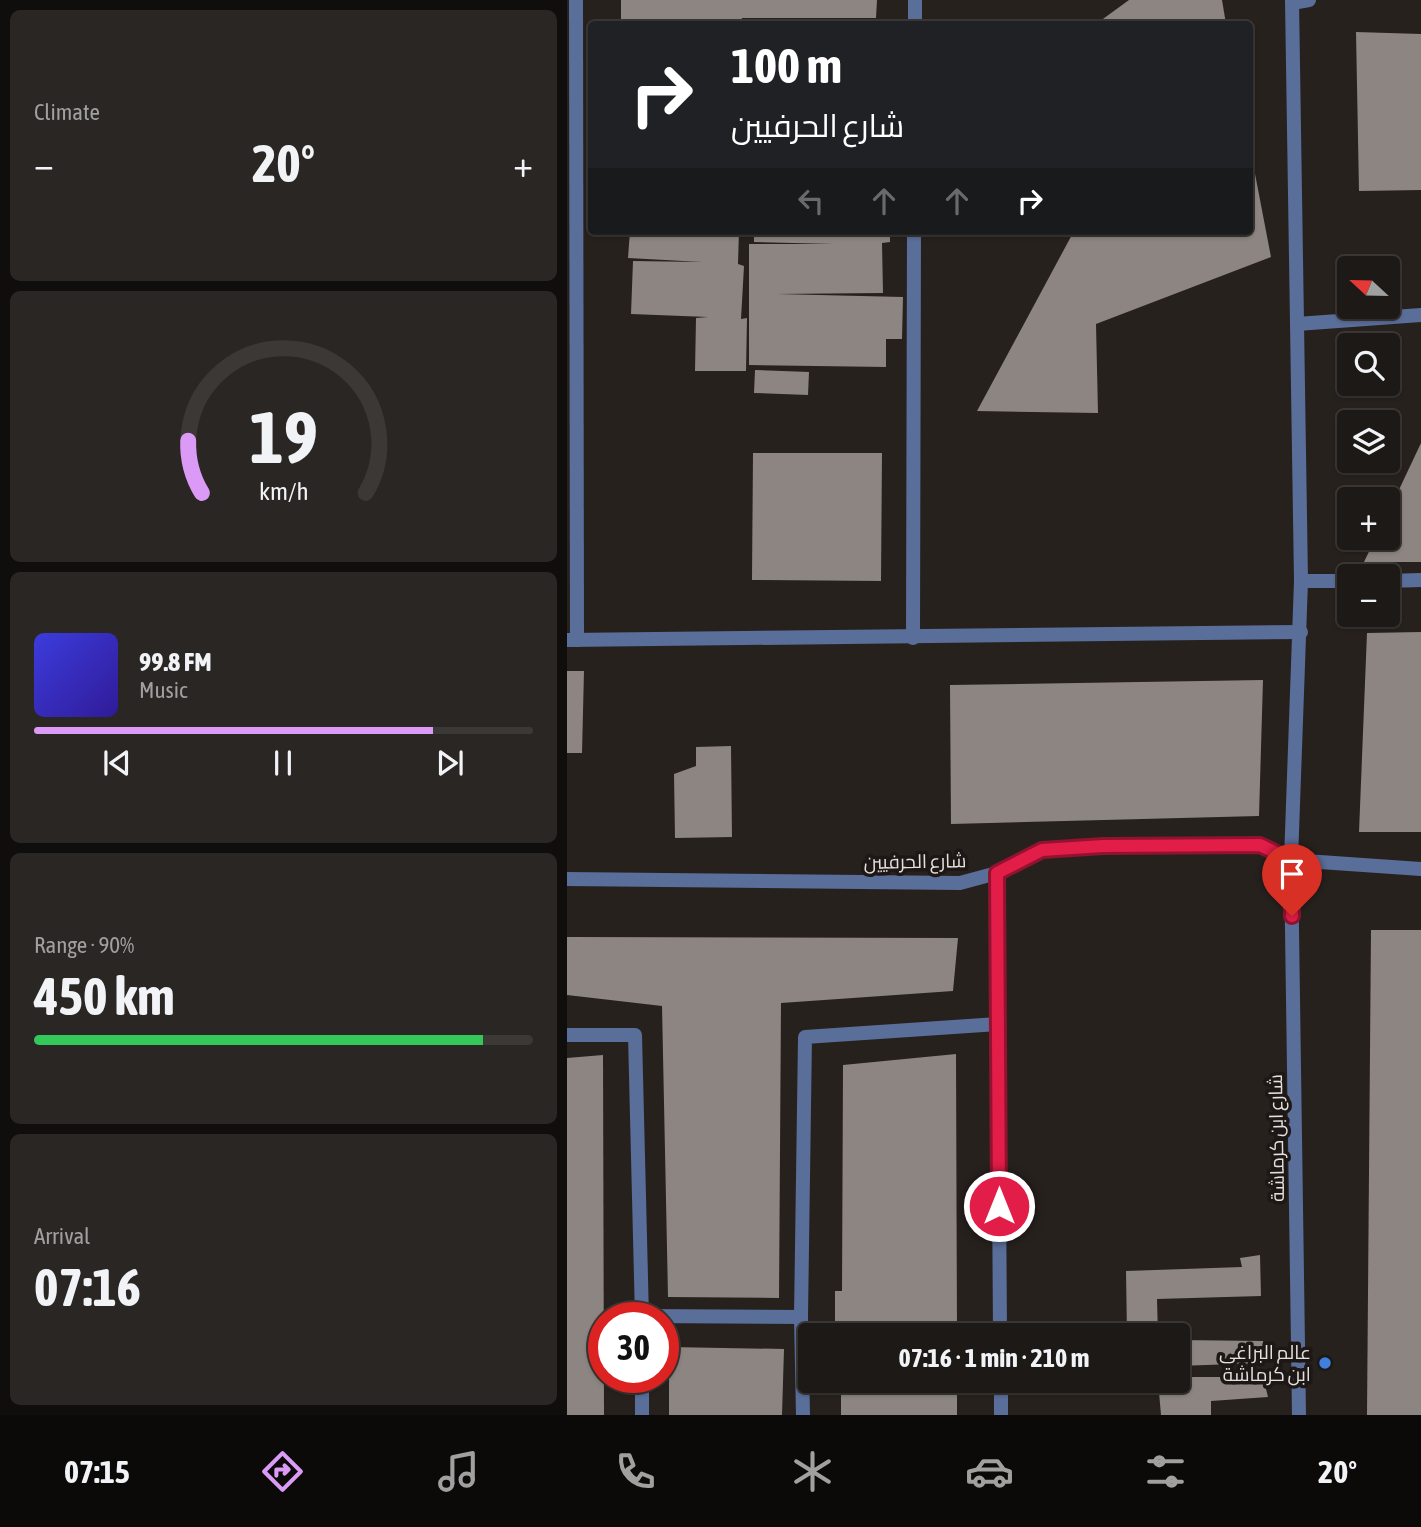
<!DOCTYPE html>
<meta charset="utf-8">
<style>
:root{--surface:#1d1916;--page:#2a2623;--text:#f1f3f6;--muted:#a0a0a1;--line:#3b3835;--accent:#da9af6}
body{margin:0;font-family:"Asap Condensed",Cairo,sans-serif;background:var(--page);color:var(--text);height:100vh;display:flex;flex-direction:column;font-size:26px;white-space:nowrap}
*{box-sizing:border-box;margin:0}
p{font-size:23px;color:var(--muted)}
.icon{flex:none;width:38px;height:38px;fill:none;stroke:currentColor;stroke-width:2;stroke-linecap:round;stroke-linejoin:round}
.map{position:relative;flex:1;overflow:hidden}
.side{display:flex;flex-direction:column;gap:10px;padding:10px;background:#100e0c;width:567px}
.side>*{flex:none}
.guide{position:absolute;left:21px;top:21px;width:665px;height:214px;border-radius:7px;box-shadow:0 2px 5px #0004,0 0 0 2px var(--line);background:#202124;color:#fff;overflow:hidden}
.needle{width:46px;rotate:292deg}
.fabs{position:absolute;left:770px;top:256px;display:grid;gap:14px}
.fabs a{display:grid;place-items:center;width:63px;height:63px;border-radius:7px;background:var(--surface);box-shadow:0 2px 5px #0004,0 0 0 2px var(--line);font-size:35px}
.speed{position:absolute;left:21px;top:1302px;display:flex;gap:14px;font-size:35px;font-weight:700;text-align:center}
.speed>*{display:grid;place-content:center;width:91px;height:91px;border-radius:50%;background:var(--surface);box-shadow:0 2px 5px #0004,0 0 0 2px var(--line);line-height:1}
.speed .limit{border:10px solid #d22;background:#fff;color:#111}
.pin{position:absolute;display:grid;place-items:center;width:60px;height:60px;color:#fff;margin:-72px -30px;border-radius:50% 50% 50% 0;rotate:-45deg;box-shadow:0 0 7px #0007}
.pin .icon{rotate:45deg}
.me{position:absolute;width:77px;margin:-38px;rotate:0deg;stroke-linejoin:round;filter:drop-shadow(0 0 5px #0008)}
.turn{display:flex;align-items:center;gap:24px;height:147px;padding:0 28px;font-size:32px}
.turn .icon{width:91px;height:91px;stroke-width:2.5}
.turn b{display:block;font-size:49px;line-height:60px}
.lanes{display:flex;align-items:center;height:66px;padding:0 28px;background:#0003;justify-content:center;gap:35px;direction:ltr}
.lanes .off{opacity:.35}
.big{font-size:52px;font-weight:700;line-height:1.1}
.side .tile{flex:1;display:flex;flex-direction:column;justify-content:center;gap:10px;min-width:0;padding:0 24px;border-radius:10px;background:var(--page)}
.side .dial{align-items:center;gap:0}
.dial svg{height:182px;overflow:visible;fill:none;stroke:var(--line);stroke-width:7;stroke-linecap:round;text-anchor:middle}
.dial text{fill:var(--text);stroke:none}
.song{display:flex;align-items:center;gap:21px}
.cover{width:84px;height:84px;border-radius:10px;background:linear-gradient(135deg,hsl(240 70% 55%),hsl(250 70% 35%))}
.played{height:7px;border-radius:4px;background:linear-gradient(90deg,var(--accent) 80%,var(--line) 80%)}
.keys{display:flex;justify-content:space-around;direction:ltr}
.heat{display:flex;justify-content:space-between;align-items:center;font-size:38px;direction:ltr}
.charge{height:10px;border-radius:5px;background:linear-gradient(90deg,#34c759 90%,var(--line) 0)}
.trip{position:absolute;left:231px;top:1323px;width:392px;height:70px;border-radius:7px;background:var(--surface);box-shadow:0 2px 5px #0004,0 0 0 2px var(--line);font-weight:700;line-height:70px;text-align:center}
.tabs{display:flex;height:112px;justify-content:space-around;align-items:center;background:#0c0a09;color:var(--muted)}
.tabs .icon{width:49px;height:49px}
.tabs .current{color:var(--accent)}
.tabs b{font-size:32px;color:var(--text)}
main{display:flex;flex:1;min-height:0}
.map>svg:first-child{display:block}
.building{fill:#8c8581}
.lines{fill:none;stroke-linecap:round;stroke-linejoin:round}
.street{stroke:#5a6e9a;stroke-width:14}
.route-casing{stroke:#92132f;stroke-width:18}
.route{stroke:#e11d48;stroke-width:12}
.shop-dot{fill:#3f7fe0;stroke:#1d1715;stroke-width:2.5}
.labels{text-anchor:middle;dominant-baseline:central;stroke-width:7;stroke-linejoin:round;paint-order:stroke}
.street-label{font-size:19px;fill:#e4e0de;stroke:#1d1715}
.poi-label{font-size:19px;fill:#e4e0de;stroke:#1d1715;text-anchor:end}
</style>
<main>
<section class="side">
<div class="tile"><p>Climate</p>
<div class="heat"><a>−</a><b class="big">20°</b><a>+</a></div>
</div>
<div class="tile dial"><svg viewBox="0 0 100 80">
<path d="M14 69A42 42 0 1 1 86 69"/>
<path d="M14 69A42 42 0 0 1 8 46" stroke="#da9af6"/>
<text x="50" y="56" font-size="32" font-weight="700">19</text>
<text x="50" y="72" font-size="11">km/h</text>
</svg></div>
<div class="tile">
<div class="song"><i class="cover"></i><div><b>99.8 FM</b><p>Music</p></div></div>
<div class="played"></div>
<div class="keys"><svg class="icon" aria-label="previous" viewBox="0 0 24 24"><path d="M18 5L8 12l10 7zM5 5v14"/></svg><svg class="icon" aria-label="pause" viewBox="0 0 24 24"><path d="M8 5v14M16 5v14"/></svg><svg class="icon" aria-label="next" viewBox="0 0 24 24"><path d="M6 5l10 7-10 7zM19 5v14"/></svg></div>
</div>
<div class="tile"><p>Range · 90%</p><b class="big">450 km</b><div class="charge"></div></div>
<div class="tile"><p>Arrival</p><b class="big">07:16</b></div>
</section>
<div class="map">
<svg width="854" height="1415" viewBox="0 0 854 1415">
<rect width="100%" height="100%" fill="#27211e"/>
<g class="building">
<polygon points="54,0 310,0 309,18 175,18 174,24 54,24"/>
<polygon points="562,0 655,0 659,24 529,24"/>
<polygon points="789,32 854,34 854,190 792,191"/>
<polygon points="684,153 704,257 529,324 531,413 410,411 507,231 682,231"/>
<polygon points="63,231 172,231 171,264 177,266 174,319 180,318 179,371 128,371 129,318 141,317 64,314 66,261 135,262 61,258"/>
<polygon points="187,231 323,231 323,242 315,243 316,293 210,294 336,297 335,339 319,339 319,367 182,365 182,244 267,244 187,242"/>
<polygon points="188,370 242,372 241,395 187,393"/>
<polygon points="854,443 854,562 797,562 809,537 821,537 821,513"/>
<polygon points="186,453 315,453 314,581 185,580"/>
<polygon points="854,632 854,832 792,832 800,633"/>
<polygon points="0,671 17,671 15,753 0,753"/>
<polygon points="696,680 692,816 384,824 383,685"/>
<polygon points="164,746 165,837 108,838 107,774 129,766 129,747"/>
<polygon points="804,930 854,930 854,1415 800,1415"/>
<polygon points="0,937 391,938 386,991 214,1003 212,1298 101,1297 95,1006 0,995"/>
<polygon points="389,1054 390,1335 274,1335 274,1324 268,1324 268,1291 275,1291 276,1065"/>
<polygon points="36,1055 37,1415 0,1415 0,1058"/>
<polygon points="693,1255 694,1296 590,1299 591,1335 560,1335 559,1271 675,1267 673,1258"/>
<polygon points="611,1340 696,1341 696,1363 611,1366"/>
<polygon points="102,1347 217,1349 215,1415 102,1415"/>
<polygon points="611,1377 696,1377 701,1397 644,1401 644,1415 594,1415 591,1381 611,1381"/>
<rect x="274" y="1381" width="116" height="34"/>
</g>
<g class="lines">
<g class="street">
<polyline points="9,0 10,640"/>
<polyline points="725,0 734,581 724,860 732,1415"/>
<polyline points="725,3 742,0"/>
<polyline points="348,24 348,0"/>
<polyline points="730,324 854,315"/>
<polyline points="734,581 782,581"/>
<polyline points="821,581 854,580"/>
<polyline points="346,638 347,231"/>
<polyline points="0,640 734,632"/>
<polyline points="430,873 433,1335"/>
<polyline points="0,879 393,883 430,873 475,850 536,846 693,845 724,860 854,869"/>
<polyline points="0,1035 68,1035 75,1318"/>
<polyline points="75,1316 234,1317"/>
<polyline points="434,1381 434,1415"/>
<polyline points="75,1415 75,1377"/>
<polyline points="236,1415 234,1317 238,1037 431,1024"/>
</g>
</g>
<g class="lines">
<g class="route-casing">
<polyline id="route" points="432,1206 430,873 475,850 536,846 693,845 724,860 725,916"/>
</g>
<use href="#route" class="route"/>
</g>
<circle class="shop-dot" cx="758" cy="1363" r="7"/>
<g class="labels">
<g class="street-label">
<text transform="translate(348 861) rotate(-1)">شارع الحرفيين</text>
<text transform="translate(709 1138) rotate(-91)">شارع ابن كرماشة</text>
</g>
<g class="poi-label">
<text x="744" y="1352">عالم البراغي<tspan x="744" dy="22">ابن كرماشة</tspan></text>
</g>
</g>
</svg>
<div class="fabs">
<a><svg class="needle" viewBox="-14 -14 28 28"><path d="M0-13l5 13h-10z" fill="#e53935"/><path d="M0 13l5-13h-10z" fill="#a0a0a1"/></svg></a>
<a><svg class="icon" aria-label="search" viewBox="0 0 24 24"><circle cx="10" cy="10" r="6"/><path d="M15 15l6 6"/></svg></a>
<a><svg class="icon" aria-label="layers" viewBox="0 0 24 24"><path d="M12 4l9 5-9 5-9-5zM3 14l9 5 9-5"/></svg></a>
<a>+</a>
<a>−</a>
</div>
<div class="speed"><div class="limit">30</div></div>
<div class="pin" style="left:725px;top:916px;background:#d93025"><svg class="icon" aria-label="arrive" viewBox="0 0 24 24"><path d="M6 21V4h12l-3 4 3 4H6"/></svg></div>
<svg class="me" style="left:432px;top:1206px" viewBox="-20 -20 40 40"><circle r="17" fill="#e11d48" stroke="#fff" stroke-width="3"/><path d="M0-11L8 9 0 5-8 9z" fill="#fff"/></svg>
<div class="trip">07:16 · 1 min · 210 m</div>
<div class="guide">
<div class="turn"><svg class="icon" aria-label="right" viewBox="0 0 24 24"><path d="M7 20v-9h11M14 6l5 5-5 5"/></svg><div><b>100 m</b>شارع الحرفيين</div></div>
<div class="lanes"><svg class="icon off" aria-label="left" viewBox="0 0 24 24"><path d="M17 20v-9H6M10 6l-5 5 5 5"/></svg><svg class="icon off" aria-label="ahead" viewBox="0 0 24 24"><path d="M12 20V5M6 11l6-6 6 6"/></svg><svg class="icon off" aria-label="ahead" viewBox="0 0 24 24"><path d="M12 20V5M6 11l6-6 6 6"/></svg><svg class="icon" aria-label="right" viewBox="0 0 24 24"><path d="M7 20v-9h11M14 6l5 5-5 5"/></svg></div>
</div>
</div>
</main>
<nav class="tabs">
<b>07:15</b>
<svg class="icon current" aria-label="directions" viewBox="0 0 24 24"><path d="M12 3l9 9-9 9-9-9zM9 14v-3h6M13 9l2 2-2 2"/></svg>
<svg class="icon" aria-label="music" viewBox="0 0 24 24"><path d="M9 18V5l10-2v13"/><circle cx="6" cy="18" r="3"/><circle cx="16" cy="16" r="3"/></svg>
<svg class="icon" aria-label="phone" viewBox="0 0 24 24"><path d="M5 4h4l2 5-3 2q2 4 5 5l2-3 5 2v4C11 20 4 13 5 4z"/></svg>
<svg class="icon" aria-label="climate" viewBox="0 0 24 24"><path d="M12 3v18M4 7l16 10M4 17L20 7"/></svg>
<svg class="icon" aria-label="car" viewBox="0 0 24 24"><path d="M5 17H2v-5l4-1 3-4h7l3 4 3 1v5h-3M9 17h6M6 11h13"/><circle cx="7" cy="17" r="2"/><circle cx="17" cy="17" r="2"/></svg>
<svg class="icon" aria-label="filters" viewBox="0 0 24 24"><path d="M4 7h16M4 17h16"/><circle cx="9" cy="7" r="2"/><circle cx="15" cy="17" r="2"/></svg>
<b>20°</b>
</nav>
